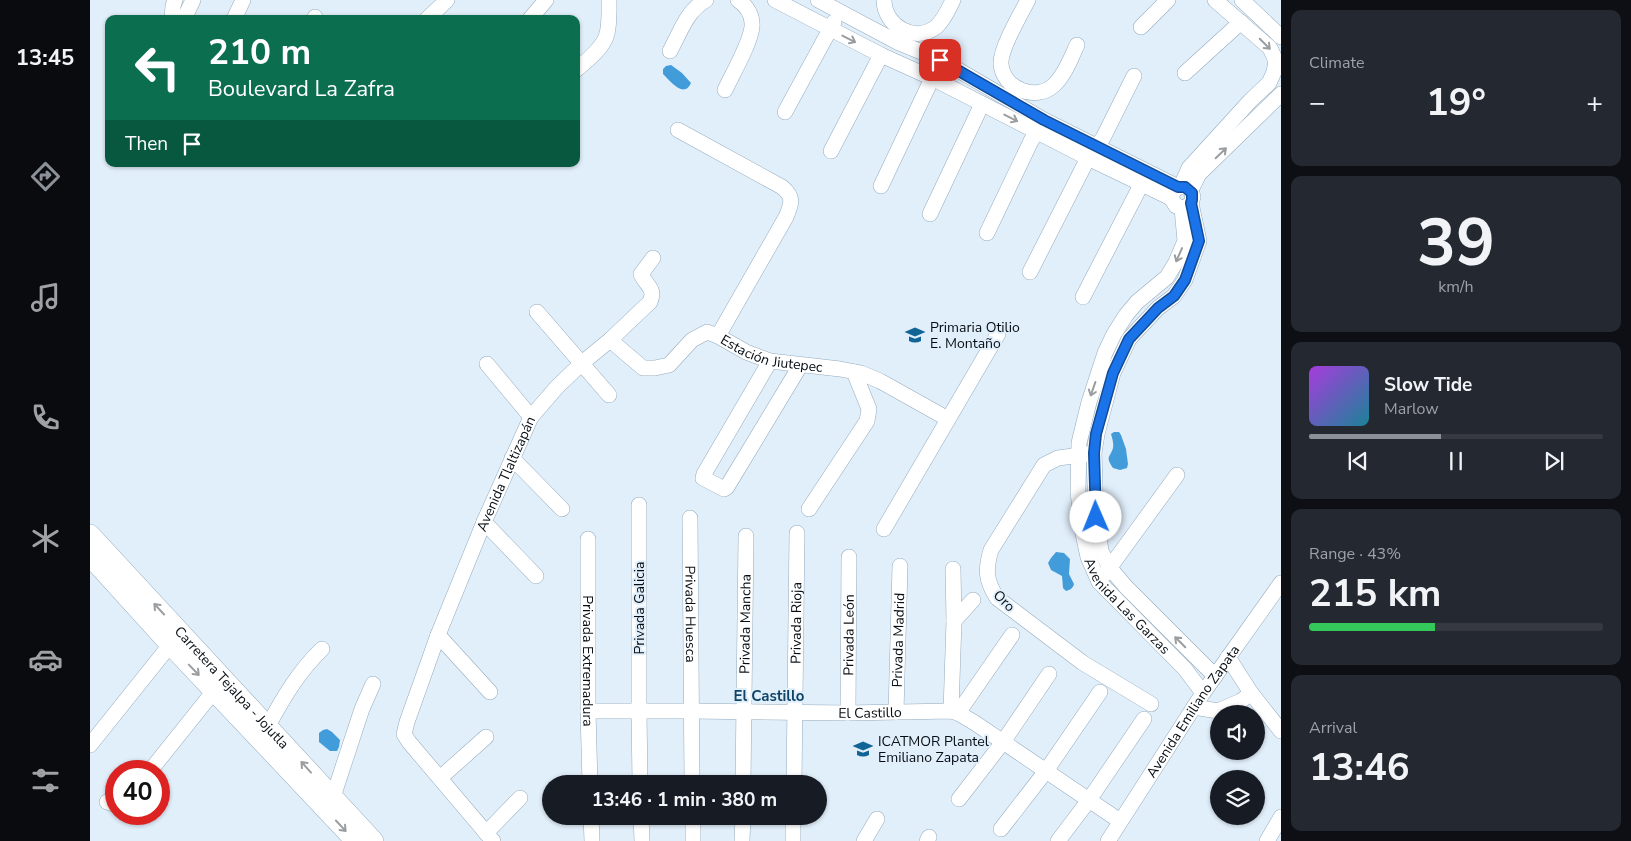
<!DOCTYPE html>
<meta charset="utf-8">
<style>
:root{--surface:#171b24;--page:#242831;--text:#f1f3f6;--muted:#9ea1a6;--line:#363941;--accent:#8c9099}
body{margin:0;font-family:"Nunito Sans",sans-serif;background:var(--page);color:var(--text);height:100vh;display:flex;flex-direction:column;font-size:19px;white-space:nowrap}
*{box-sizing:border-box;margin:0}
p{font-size:16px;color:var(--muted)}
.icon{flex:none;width:28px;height:28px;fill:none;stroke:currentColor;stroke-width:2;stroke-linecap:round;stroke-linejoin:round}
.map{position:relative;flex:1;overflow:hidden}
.drawer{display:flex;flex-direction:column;gap:10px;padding:10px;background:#0d0f14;width:350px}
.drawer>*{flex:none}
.top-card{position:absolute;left:15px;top:15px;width:475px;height:152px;border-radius:10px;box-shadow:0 1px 4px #0004;background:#0b6e4f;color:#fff;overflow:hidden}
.tools{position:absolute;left:1120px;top:705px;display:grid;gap:10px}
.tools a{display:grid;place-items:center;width:55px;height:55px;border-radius:50%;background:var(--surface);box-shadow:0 1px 4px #0004;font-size:25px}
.speed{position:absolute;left:15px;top:760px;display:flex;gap:10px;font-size:25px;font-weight:700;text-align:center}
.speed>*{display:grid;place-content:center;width:65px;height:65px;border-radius:50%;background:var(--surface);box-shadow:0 1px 4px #0004;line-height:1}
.speed .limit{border:8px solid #d22;background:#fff;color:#111}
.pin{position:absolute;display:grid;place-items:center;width:42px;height:42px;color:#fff;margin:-21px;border-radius:10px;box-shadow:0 2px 8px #0006}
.me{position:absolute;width:55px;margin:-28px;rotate:359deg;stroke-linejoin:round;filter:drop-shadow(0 0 4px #0008)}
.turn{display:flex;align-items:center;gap:18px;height:105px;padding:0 20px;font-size:22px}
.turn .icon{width:65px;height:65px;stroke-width:2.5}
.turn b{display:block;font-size:35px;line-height:42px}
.then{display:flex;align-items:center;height:48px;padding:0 20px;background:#0003;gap:10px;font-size:19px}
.big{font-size:38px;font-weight:700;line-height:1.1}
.drawer .card{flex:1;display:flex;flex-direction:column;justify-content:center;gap:8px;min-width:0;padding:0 18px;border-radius:10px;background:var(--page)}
.drawer .dial{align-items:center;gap:0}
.dial b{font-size:65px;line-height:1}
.song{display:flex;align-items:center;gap:15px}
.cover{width:60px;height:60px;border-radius:8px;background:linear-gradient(135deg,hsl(280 70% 55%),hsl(190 70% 35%))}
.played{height:5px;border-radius:2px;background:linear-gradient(90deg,var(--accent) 45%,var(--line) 45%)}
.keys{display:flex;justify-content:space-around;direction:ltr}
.heat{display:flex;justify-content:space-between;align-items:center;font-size:28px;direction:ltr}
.charge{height:8px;border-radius:4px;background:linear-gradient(90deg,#34c759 43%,var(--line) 0)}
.trip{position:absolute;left:452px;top:775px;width:285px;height:50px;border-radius:25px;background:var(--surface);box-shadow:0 1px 4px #0004;font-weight:700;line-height:50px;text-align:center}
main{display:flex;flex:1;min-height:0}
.menu{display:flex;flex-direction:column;width:90px;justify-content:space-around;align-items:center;background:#090b0e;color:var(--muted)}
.menu .icon{width:35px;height:35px}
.menu .active{color:var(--accent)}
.menu b{font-size:22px;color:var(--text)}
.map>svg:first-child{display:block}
.water{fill:#439cda}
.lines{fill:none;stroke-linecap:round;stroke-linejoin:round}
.minor-casing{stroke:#94abbd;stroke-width:16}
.major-casing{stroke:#94abbd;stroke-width:20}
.minor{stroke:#fff;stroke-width:15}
.major{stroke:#fff;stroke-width:19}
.oneway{stroke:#9b9ea1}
.route-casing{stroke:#114b97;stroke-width:12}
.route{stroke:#1a73e8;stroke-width:9}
.labels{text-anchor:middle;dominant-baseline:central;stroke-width:4;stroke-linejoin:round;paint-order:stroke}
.poi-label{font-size:14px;fill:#050d13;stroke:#e1effb;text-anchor:start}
.street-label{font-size:14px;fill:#050d13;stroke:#e1effb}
.neighbourhood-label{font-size:15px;font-weight:bold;fill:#0f4568;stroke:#e1effb}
</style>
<main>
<nav class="menu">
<b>13:45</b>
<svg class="icon active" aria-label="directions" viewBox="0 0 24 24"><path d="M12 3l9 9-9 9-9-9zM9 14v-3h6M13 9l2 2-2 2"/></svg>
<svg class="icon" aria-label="music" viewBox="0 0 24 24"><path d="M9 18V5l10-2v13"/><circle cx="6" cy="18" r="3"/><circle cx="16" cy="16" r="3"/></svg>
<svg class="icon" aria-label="phone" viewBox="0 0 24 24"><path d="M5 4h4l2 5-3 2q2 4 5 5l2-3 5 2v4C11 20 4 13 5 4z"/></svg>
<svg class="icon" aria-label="climate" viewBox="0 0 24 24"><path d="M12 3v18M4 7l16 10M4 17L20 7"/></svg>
<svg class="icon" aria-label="car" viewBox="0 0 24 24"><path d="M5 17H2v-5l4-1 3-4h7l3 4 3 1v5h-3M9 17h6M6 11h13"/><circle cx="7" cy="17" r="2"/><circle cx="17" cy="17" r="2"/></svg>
<svg class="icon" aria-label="filters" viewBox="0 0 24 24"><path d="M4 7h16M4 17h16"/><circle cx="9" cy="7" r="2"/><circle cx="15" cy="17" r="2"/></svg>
</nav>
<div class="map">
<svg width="1191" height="841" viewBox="0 0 1191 841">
<rect width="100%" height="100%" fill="#e1effb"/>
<g class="water">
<path d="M 581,65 L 592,73 L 601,83 C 594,99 580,81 573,74 L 573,69 L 576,66 Z"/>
<path d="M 1024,432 L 1029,432 L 1031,435 L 1036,449 L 1038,464 L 1037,468 L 1030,470 L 1023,468 C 1015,456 1020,458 1023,448 C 1024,443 1022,438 1021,434 Z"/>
<path d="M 966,552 L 974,553 L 980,559 L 979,574 L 984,584 C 983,588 980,590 976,591 L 973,588 L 972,576 L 961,570 L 958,563 L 961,558 Z"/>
<polygon points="237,729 242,732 250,740 249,747 247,751 240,751 229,742 229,733 233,730"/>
</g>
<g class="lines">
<g class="minor-casing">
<g id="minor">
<polyline points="685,0 791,55 842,78 998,158 1081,198"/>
<polyline points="728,0 807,42 851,60 954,120 1088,187"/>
<path d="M 794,0 C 794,25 824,44 846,27 C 854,20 858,10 863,0"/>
<path d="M 938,0 C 930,15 910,49 911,64 C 913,89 946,102 964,85 C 975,75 981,58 987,45"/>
<polyline points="1152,0 1191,37"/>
<polyline points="82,19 83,6 85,0"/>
<polyline points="94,19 103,0"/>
<polyline points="144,19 153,0"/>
<polyline points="224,19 225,17"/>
<polyline points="337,19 357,0"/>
<polyline points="440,19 456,0"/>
<polyline points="1051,27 1078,0"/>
<path d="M 580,51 C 590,33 597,10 616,0"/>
<path d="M 486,70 C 496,61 511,50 516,37 C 520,26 519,11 519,0"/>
<polyline points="1095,73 1151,22"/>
<path d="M 635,90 C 643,73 660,44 662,27 C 663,16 657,6 648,0"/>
<polyline points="695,112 744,22"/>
<path d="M 588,130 L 692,187 C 704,197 702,203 696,217 L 628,336"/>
<polyline points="741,151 791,55"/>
<polyline points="791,186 846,70"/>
<polyline points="1091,186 1099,168 1160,101 1179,83 1184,72 1186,61 1180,48 1125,0"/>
<polyline points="1101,190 1109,174 1191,94"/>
<polyline points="1101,203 1095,208 1086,206 1081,198 1083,192 1088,187 1095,187 1101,190 1103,197 1101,203 1109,241 1095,280 1084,296 1068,308 1039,339 1023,373 1007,434 1004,453 1006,517 1011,551 1020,568 1036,587 1125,676"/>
<path id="s1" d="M 1092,208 L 1095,241 L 1086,262 L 1077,277 L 1047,302 L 1036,315 L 1024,334 L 1015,353 L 999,402 L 989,443 L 988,491 L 992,529 L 998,557 L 1009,582 L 1095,669 L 1113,693"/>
<polyline points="840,214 892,104"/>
<polyline points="897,233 941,141 952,123"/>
<polyline points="940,272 998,158 1013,138 1044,76"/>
<polyline points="993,297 1052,183"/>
<polyline points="447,312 519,395"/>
<path id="s2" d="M 520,340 L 553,368 L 565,368 L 579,365 L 602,340 L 617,332 L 628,336 L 656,352 L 680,361 L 750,369 L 771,373 L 790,381 L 858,419"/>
<polyline points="680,361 614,474 613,478 634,489 637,487 710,366"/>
<polyline points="397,364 441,417"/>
<path d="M 998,454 L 968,458 L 954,465 L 901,550 C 895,570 896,581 907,598 L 993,663 L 1061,704"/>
<polyline points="422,458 472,509"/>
<polyline points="549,505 549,711 550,784"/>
<polyline points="719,509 777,421 779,409 764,372"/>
<path id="s3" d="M 600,518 L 602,784"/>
<polyline points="394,522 446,576"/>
<polyline points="794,529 908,334"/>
<path id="s4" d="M 498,539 L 498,711 L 500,784"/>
<polyline points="1015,574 1087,475"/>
<polyline points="864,621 883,600"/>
<polyline points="348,635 400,692"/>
<polyline points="1138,657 1161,693 1191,731"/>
<polyline points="1104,707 1128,711 1151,701 1161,693"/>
<path id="s5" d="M 498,711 L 601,711 L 758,713 L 861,711 L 868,713 L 885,723 L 1030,821"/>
<polyline points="861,711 864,621 863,569"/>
<path id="s6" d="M 806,712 L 810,566"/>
<path id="s7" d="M 758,713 L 759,557"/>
<polyline points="868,713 922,635"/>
<path d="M 178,726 C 193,698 209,671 232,649"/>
<polyline points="0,745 80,645"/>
<polyline points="60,771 124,691"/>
<polyline points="350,778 396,737"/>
<path id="s8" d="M 653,784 L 656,536"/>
<path id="s9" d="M 704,784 L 707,533"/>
<polyline points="243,797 272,709 283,684"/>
<polyline points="869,799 913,742 959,674"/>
<polyline points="17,802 26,805"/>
<polyline points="501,816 502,841"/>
<polyline points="551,816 552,841"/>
<polyline points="603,816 603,841"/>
<polyline points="911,829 956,771 1010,692"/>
<polyline points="396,833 430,798"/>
<path id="s10" d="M 403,841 L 319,742 L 314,734 L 317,722 L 348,635 L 394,522 L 441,417 L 467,387 L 492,363 L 520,340 L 560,302 C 566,288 556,286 551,274 L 563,258"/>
<polyline points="652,841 653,816"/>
<polyline points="703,841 703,816"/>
<polyline points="774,841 787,819"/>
<polyline points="837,841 839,837"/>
<polyline points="968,841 999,800 1054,719"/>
<path id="s11" d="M 1018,841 L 1113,693 L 1191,583"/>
<polyline points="1177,841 1191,817"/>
</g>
</g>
<g class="major-casing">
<g id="major">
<path id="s12" d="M 0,534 L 284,841"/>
<polyline points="0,557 80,645 265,841"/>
</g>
</g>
<use href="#minor" class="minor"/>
<use href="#major" class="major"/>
</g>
<defs><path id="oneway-shaft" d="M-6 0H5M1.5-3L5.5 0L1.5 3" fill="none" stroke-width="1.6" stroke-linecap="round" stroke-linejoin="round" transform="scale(1.25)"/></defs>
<g class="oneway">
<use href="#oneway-shaft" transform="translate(759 39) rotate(27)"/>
<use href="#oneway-shaft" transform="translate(1175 44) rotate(45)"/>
<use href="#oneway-shaft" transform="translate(921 118) rotate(27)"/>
<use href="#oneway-shaft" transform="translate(1131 153) rotate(-44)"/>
<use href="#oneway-shaft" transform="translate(1089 255) rotate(114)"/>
<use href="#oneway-shaft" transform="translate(1003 389) rotate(109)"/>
<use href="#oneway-shaft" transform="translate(69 609) rotate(-133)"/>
<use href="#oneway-shaft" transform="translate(1090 642) rotate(-135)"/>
<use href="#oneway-shaft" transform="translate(104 670) rotate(46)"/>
<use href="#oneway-shaft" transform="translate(216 767) rotate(-132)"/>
<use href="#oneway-shaft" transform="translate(251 826) rotate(47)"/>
</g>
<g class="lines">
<g class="route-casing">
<polyline id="route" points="850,60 954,120 1088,187 1095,187 1102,193 1102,200 1101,203 1109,241 1095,280 1084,296 1068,308 1039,339 1023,373 1006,434 1004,453 1006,517"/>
</g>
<use href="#route" class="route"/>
</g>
<defs>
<g id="school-bare" transform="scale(1.5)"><path d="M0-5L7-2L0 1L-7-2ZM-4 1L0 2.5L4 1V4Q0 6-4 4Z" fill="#126496" stroke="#e1effb" stroke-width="2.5" paint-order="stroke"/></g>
<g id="university-bare" transform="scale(1.5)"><path d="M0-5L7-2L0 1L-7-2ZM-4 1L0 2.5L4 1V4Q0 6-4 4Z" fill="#126496" stroke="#e1effb" stroke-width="2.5" paint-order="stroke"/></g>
</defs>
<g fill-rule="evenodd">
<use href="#school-bare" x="825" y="335"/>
<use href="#university-bare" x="773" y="749"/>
</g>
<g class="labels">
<g class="poi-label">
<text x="840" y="327">Primaria Otilio<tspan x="840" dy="16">E. Montaño</tspan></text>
<text x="788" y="741">ICATMOR Plantel<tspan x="788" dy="16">Emiliano Zapata</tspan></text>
</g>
<g class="street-label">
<text stroke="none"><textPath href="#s2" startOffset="190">Estación Jiutepec</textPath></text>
<text stroke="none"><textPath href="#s10" startOffset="419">Avenida Tlaltizapán</textPath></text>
<text transform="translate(914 601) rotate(44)">Oro</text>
<text stroke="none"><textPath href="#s1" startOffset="445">Avenida Las Garzas</textPath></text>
<text transform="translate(549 608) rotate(-90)">Privada Galicia</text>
<text stroke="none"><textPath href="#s3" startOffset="96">Privada Huesca</textPath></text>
<text stroke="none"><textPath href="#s9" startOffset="161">Privada Rioja</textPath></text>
<text stroke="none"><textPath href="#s8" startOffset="160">Privada Mancha</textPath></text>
<text stroke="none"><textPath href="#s7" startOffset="78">Privada León</textPath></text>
<text stroke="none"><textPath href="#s6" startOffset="72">Privada Madrid</textPath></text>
<text stroke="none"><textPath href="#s4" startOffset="122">Privada Extremadura</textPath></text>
<text stroke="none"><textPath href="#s12" startOffset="209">Carretera Tejalpa - Jojutla</textPath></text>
<text stroke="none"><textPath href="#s11" startOffset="155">Avenida Emiliano Zapata</textPath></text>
<text stroke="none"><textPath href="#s5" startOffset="282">El Castillo</textPath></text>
</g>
<g class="neighbourhood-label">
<text x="679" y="696">El Castillo</text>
</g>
</g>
</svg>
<div class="tools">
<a><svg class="icon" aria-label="sound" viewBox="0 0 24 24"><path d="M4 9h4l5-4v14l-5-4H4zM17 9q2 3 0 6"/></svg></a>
<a><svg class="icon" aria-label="layers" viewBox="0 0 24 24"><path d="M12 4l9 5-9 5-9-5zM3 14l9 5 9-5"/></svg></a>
</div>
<div class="speed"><div class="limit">40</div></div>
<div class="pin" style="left:850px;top:60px;background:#d93025"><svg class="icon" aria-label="arrive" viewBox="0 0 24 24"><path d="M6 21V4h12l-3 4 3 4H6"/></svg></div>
<svg class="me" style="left:1006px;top:517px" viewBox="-20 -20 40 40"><circle r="19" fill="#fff"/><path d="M0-13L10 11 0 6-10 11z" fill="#1a73e8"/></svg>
<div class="trip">13:46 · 1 min · 380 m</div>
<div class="top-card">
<div class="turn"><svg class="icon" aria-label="left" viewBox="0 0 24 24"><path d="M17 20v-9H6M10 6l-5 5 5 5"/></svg><div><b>210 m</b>Boulevard La Zafra</div></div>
<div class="then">Then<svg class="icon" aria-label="arrive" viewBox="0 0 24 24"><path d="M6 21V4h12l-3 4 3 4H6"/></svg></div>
</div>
</div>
<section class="drawer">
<div class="card"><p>Climate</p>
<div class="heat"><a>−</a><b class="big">19°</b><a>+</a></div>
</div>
<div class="card dial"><b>39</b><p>km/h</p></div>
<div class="card">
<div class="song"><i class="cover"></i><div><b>Slow Tide</b><p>Marlow</p></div></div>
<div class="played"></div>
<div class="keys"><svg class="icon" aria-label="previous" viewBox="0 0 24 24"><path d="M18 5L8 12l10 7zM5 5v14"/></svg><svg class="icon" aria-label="pause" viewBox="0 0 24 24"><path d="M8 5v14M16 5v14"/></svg><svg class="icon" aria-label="next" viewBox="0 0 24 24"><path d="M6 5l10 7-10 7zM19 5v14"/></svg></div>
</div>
<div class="card"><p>Range · 43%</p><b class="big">215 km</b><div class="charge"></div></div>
<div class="card"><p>Arrival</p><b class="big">13:46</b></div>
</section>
</main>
